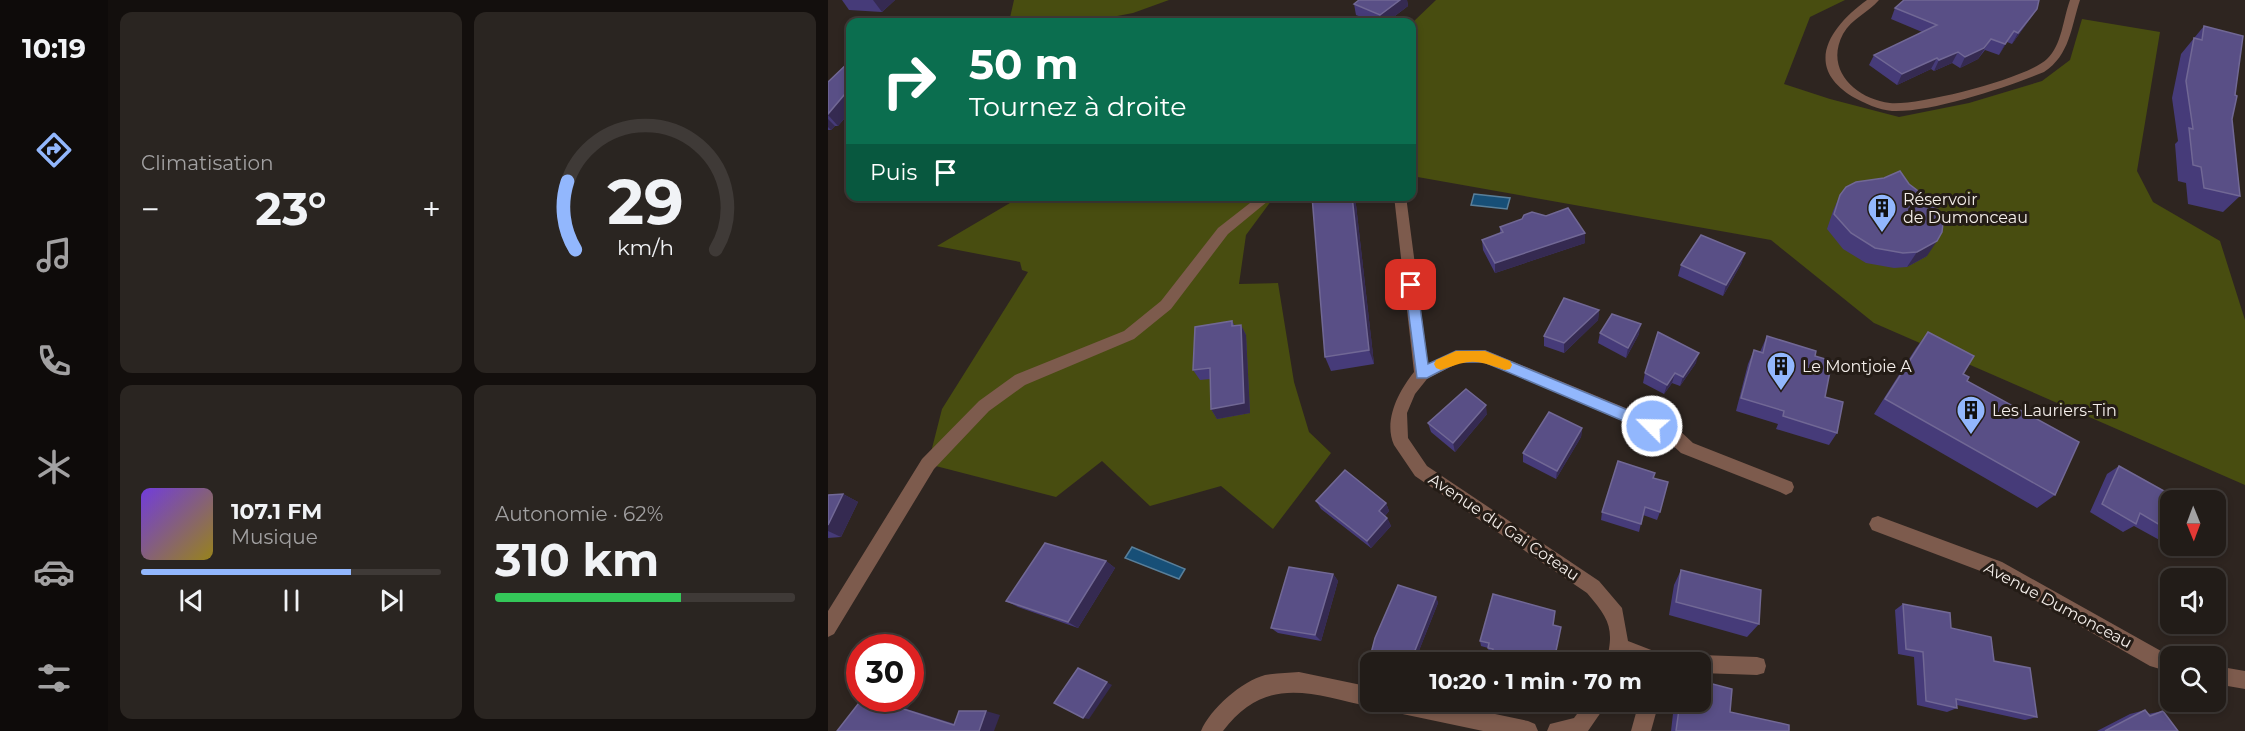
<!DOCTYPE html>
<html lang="fr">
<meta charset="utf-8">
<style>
:root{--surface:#221c18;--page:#2a2521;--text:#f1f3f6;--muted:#a2a1a2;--line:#3f3a37;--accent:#92b7fd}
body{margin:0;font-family:Montserrat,sans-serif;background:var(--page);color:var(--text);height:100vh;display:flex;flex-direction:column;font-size:22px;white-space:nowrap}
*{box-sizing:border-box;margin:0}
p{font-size:20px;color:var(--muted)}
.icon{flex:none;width:33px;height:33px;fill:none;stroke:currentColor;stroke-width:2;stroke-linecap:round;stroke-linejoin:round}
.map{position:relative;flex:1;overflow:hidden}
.side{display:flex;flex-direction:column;gap:12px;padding:12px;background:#130f0d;width:720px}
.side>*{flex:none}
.hud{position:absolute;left:18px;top:18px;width:570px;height:183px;border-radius:12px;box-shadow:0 3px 9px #0003,0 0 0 2px var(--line);background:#0b6e4f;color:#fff;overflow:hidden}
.needle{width:39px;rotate:179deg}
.fabs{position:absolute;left:1332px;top:490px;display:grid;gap:12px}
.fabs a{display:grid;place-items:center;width:66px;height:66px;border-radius:12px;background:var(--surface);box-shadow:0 3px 9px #0003,0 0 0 2px var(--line);font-size:30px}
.speed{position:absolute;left:18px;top:634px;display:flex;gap:12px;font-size:30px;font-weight:700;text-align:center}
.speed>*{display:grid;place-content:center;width:78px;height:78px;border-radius:50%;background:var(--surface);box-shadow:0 3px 9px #0003,0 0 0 2px var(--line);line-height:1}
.speed .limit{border:9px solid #d22;background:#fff;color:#111}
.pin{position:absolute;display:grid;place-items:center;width:51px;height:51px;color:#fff;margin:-26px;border-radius:12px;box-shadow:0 3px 9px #0006}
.me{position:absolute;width:66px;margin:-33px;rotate:293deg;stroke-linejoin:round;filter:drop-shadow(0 0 4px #0008)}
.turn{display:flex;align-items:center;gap:21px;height:126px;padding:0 24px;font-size:27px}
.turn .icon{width:78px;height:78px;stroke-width:2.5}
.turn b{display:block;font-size:42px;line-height:51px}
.then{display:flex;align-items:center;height:57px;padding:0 24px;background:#0003;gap:12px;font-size:22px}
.big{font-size:45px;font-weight:700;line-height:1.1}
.side .widget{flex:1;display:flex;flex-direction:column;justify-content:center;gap:9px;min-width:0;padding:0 21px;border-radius:12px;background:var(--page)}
.side .dial{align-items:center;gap:0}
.dial svg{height:156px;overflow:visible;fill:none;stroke:var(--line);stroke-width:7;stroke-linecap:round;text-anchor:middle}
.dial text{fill:var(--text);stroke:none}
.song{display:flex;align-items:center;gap:18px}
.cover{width:72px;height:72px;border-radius:9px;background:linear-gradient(135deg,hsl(260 70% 55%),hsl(50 70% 35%))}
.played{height:6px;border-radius:3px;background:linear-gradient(90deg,var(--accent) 70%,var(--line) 70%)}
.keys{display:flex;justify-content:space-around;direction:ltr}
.heat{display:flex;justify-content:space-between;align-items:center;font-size:33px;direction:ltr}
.charge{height:9px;border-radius:4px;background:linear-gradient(90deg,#34c759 62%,var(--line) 0)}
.side .tiles{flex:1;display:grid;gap:12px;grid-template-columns:repeat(2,1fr)}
.trip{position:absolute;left:532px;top:652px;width:351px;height:60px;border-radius:12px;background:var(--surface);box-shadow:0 3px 9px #0003,0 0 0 2px var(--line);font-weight:700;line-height:60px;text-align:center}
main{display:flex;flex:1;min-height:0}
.tabs{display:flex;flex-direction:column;width:108px;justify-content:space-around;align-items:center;background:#0e0b0a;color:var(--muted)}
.tabs .icon{width:42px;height:42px}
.tabs .selected{color:var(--accent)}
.tabs b{font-size:27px;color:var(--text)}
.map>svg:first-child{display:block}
.green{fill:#484d10}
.water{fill:#174f77;stroke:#597f9a;stroke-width:1.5}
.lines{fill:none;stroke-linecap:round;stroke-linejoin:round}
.minor{fill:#7d5b4d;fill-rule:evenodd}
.wall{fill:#463b79}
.shaded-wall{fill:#352a51}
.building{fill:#594f86;stroke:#716895;stroke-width:1.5}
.route{fill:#92b7fd;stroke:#5f77a4;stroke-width:1.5}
.slow{fill:#f59e0b}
.labels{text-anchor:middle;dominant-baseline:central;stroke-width:6;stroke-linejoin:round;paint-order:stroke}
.poi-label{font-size:16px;fill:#f4eeea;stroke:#241c16;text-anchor:start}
.street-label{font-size:16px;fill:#f4eeea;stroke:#241c16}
</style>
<main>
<nav class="tabs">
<b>10:19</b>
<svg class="icon selected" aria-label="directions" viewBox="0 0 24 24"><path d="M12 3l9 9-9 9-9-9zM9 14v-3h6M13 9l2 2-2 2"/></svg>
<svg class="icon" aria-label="music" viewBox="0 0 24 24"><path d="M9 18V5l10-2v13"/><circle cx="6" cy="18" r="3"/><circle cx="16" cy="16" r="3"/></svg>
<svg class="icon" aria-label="phone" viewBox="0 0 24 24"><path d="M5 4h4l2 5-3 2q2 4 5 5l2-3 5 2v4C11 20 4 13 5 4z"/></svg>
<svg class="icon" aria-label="climate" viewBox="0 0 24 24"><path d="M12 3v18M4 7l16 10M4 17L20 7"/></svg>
<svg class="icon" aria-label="car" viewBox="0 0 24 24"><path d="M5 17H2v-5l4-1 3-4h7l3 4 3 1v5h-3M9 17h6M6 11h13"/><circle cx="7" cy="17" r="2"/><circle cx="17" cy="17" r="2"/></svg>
<svg class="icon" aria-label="filters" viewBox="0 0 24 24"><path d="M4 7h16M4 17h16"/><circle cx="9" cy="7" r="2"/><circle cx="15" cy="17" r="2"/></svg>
</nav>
<section class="side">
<div class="tiles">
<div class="widget"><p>Climatisation</p>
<div class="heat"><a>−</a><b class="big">23°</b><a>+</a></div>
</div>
<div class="widget dial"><svg viewBox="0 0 100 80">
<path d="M14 69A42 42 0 1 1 86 69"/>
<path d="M14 69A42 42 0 0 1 10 34" stroke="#92b7fd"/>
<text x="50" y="56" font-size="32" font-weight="700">29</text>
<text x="50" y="72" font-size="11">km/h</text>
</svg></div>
<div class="widget">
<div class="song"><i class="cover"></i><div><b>107.1 FM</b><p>Musique</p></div></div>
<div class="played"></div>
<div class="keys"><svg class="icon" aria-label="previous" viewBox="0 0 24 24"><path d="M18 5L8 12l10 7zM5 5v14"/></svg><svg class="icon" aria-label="pause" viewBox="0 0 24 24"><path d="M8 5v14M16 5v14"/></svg><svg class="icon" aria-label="next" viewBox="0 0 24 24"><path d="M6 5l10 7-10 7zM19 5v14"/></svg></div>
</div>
<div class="widget"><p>Autonomie · 62%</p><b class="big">310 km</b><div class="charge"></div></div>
</div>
</section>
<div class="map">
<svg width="1417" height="731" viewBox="0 0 1417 731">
<rect width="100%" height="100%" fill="#2e2520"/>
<g class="green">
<polygon points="186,0 341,0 305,13 258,22 181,22"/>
<polygon points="608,0 1017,0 982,17 956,84 1002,99 1071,117 1141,103 1214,81 1242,60 1254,19 1332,32 1309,171 1325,202 1392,241 1417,320 1417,485 1046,323 943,240 584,176 584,23"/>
<polygon points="192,197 446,197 418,235 411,284 450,283 466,382 481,432 503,453 445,529 393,486 322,506 274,461 228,497 100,464 114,409 200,272 194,270 192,262 109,246"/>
</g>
<g class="water">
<polygon points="646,194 682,198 679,209 643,205"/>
<polygon points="304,547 357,569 351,579 297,558"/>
</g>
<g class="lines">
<g class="minor">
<path d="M 1039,0 L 1051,0 C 1040,13 1024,18 1015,34 C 996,70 1028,99 1062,103 C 1090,106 1200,78 1219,59 C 1234,45 1235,19 1242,0 L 1252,0 C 1243,27 1242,55 1216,72 C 1180,87 1102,113 1064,111 C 1051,110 1036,103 1025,97 C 974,66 1003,26 1039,0 Z"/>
<polygon points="431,196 446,196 400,234 343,309 306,339 197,385 161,411 106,469 6,634 0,637 0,611 94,459 151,401 187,375 296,331 333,301 390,228"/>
<path d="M 566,196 L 578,196 L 600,364 L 628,351 L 657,350 L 851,430 L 865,443 L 964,482 L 966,487 L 964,492 L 958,495 L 952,492 L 853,453 L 839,440 L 656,362 L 630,363 L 599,379 L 587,394 L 579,413 L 580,438 L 599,466 L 771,581 L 794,608 L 800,641 L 831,653 L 857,656 L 859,663 L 809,663 L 797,659 L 796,663 L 778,663 C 787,628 781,619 759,593 L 587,476 L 566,445 C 555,420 571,391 586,372 Z"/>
<polygon points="1050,516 1174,562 1333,651 1349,656 1342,657 1342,672 1322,666 1163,575 1044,530 1041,524 1044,518"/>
<polygon points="873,655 929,657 936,659 938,666 936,673 929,675 873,673 873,663 864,663 866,657"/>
<polygon points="1388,666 1417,671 1417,689 1388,684"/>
<path d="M 471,672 L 543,687 L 543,702 L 551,702 L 543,707 C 484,694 438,674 395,731 L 373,731 C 382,709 414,681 437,675 C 448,673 460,673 471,672 Z"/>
<polygon points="555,702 610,702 700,721 707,724 710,731 655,731 565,712 558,709"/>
<polygon points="758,702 780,702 760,731 719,731 722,724 746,718"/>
<polygon points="811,702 831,702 823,731 803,731"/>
</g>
</g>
<g class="wall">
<polygon points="14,0 67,0 54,12 21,10"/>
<polygon points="531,0 579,0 580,6 559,22 546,22 528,15 526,4"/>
<polygon points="1067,8 1209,9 1202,19 1184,44 1179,42 1171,55 1157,50 1150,59 1132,68 1124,63 1106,71 1103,69 1069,85 1041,65 1046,55 1094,32 1063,19"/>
<polygon points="1376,26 1404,119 1412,196 1395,212 1360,204 1358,183 1350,181 1347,144 1350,141 1344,98 1353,54"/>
<polygon points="22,61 22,112 10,126 7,126 3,130 0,130 0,82"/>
<polygon points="1012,195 1099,256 1079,267 1066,268 1038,263 1015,249 999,229 1005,211"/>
<polygon points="527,196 546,364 503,371 497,357"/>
<polygon points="672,227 757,233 757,243 667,273 655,250 654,240 672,233"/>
<polygon points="917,253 913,264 895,296 850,276 853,265"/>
<polygon points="771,310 770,320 736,353 716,346 716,336"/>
<polygon points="404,321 407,326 413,325 418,335 422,413 389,419 383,409 382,379 372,380 365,370"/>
<polygon points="1100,332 1135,374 1139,381 1227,495 1209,508 1046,414 1088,348"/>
<polygon points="772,333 811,334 798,358 770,343"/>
<polygon points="939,336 987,356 997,397 1009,433 1001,445 948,429 950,424 908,411 920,364 926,350 932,352"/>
<polygon points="868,363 852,386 844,383 836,394 815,383 817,373"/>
<polygon points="659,414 627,452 603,432 600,423"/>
<polygon points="754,428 753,437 728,479 695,462 695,453"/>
<polygon points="1291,466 1342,501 1342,540 1337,543 1306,526 1295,532 1262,512 1279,474"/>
<polygon points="825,478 832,512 829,520 815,515 811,532 773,520 774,512"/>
<polygon points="15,494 30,502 13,537 0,538 0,495"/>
<polygon points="488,501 558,503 561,511 557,516 559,518 563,526 543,548 493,509"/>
<polygon points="278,561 287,568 250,628 190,607 178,601"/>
<polygon points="853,570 931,624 919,637 841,615 846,585"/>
<polygon points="505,574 510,581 493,641 450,633 443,628"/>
<polygon points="570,585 608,597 610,603 586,663 581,661 580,663 543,663 543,681 540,680 537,676 547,638"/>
<polygon points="1075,604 1123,628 1166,661 1209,717 1197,720 1129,705 1129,708 1119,712 1089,705 1086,657 1070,654 1067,610"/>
<polygon points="727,611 725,625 732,633 726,661 725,663 668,663 668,661 665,661 664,654 661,653 660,648 653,646 652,641"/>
<polygon points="848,702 873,702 902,712 961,731 843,731 846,705"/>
<polygon points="1317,710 1320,714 1335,711 1350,731 1269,731 1302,714"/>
</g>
<g class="shaded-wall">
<polygon points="45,0 67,0 54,12"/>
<polygon points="572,0 579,0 580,6 559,22 554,22 552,15"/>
<polygon points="1209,9 1202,19 1184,44 1190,33"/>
<polygon points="1186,31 1179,42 1171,55 1177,44"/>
<polygon points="1163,39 1150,59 1132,68 1137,57"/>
<polygon points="1130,52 1124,63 1106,71 1111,60"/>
<polygon points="1109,58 1103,69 1069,85 1074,74"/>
<polygon points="22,88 22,112 10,126 0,115 0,114"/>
<polygon points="0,119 7,126 3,130 0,127"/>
<polygon points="524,196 527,196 546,364 541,350"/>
<polygon points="757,233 757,243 667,273 667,263"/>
<polygon points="1109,241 1099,256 1079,267 1089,252"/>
<polygon points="917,253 913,264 895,296 898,285"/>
<polygon points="771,310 770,320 736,353 736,343"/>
<polygon points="813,324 811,334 798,358 800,348"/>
<polygon points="413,325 418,335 422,413 389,419 383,409"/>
<polygon points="871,353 868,363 852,386 855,377"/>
<polygon points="847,373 844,383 836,394 839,385"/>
<polygon points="658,405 659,414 627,452 625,443"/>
<polygon points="754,428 753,437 728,479 729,471"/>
<polygon points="15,494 30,502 13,537 0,531 0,525"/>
<polygon points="558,503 561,511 554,519 551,511"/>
<polygon points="559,518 563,526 543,548 539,541"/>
<polygon points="278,561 287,568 250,628 240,622"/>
<polygon points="505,574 510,581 493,641 487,635"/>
<polygon points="608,597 610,603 586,663 584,658"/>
<polygon points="733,627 726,661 725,663 722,663"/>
<polygon points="578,656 581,661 580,663 576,663"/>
<polygon points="256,670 284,685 261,719 255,718"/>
<polygon points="68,699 76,699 84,703 79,709 141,728 126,725 63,705"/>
<polygon points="158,711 172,715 166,731 151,731"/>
</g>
<g class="building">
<polygon points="531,0 572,0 552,15 526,4"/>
<polygon points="1076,0 1211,0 1209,9 1190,33 1186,31 1177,44 1163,39 1156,48 1137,57 1130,52 1111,60 1109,58 1074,74 1046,55 1109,25 1067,8"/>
<polygon points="1376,26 1415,36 1407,95 1409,96 1404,119 1412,196 1376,188 1373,167 1365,165 1361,128 1365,129 1358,81 1366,38 1374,40"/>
<polygon points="22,61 22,88 0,114 0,82"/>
<polygon points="1072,171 1081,184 1106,203 1115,223 1114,232 1109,241 1089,252 1075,253 1047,248 1023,233 1006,214 1012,195 1018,187 1028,182 1056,178"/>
<polygon points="484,196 524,196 541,350 497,357"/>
<polygon points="740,208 757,233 667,263 654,240 675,232 672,227 694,219 696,215 704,212 718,216"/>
<polygon points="873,235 917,253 898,285 853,265"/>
<polygon points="736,298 771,310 736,343 716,336"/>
<polygon points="784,314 813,324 800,348 772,333"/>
<polygon points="404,321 404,326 413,325 416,403 383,409 382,368 365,370 367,327"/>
<polygon points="830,332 871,353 855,377 847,373 839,385 817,373"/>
<polygon points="1100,332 1146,356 1135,374 1141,377 1139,381 1251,442 1227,495 1057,399"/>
<polygon points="939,336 988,351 987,356 1004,361 997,397 1015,402 1009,433 955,416 956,411 913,398 926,350 935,353"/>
<polygon points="638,389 658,405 625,443 600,423"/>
<polygon points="721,412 754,428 729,471 695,453"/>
<polygon points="790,461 827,473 825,478 840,482 832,512 817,507 813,524 774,512"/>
<polygon points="1291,466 1354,501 1342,501 1342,531 1312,513 1308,524 1274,504"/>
<polygon points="517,470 558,503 551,511 559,518 539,541 488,501"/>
<polygon points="15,494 0,525 0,495"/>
<polygon points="217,543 278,561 240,622 178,601"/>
<polygon points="461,567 505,574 487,635 443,628"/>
<polygon points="853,570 933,590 931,624 848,602"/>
<polygon points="570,585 608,597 584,658 578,656 576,663 543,663 543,677 537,676 547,638"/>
<polygon points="665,594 727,611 725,625 733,627 727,656 722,663 668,662 669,657 664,656 665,649 660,648 661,643 652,641"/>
<polygon points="1075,604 1122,613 1123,628 1163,637 1166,661 1202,668 1209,717 1128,699 1129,708 1098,701 1095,652 1078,649"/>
<polygon points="250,668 279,682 255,718 226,703"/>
<polygon points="873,681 904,689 902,712 961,725 961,731 848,731 852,702 873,702"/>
<polygon points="34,699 68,699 63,705 126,725 131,711 158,711 151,731 9,731"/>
<polygon points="1317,710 1322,716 1335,711 1350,731 1277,731"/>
</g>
<polygon class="route" points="583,280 589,285 600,364 628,351 657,351 829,422 831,426 829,431 824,432 819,431 656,362 630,362 599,378 589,378 577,285"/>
<path class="slow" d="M 628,351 L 657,351 L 682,361 L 684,365 L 682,369 L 677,370 C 645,359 644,359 613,370 L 608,368 L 606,364 L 608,360 Z"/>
<defs>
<g id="building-pin" transform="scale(1.5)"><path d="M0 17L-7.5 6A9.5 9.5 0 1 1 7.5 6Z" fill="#92b7fd" stroke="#241c16"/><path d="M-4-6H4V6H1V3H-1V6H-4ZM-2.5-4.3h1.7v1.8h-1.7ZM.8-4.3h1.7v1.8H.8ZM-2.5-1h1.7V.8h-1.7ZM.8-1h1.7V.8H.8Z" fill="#111"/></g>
</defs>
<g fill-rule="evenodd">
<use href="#building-pin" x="1054" y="208"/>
<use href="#building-pin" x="953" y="366"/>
<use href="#building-pin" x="1143" y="410"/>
</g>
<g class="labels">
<g class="poi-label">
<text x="1075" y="199">Réservoir<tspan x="1075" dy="18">de Dumonceau</tspan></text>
<text x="974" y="366">Le Montjoie A</text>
<text x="1164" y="410">Les Lauriers-Tin</text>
</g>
<g class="street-label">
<text transform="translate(676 527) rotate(34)">Avenue du Gai Coteau</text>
<text transform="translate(1230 605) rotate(28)">Avenue Dumonceau</text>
</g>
</g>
</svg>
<div class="fabs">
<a><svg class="needle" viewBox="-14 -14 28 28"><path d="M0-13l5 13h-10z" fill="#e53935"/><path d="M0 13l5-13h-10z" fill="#a2a1a2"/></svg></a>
<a><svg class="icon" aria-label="sound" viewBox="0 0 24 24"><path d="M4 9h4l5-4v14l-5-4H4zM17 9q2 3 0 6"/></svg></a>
<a><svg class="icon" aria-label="search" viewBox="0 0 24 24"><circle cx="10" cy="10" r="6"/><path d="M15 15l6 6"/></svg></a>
</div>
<div class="speed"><div class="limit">30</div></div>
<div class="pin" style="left:583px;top:285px;background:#d93025"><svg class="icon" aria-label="arrive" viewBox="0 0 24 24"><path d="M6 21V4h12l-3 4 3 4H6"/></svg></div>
<svg class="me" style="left:824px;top:426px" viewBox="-20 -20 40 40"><circle r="17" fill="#92b7fd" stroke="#fff" stroke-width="3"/><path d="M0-11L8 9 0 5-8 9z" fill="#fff"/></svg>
<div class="trip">10:20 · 1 min · 70 m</div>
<div class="hud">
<div class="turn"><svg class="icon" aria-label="right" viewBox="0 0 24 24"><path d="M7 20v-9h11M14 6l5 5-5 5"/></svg><div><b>50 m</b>Tournez à droite</div></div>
<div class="then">Puis<svg class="icon" aria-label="arrive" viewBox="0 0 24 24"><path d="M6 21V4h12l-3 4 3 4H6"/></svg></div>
</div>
</div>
</main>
